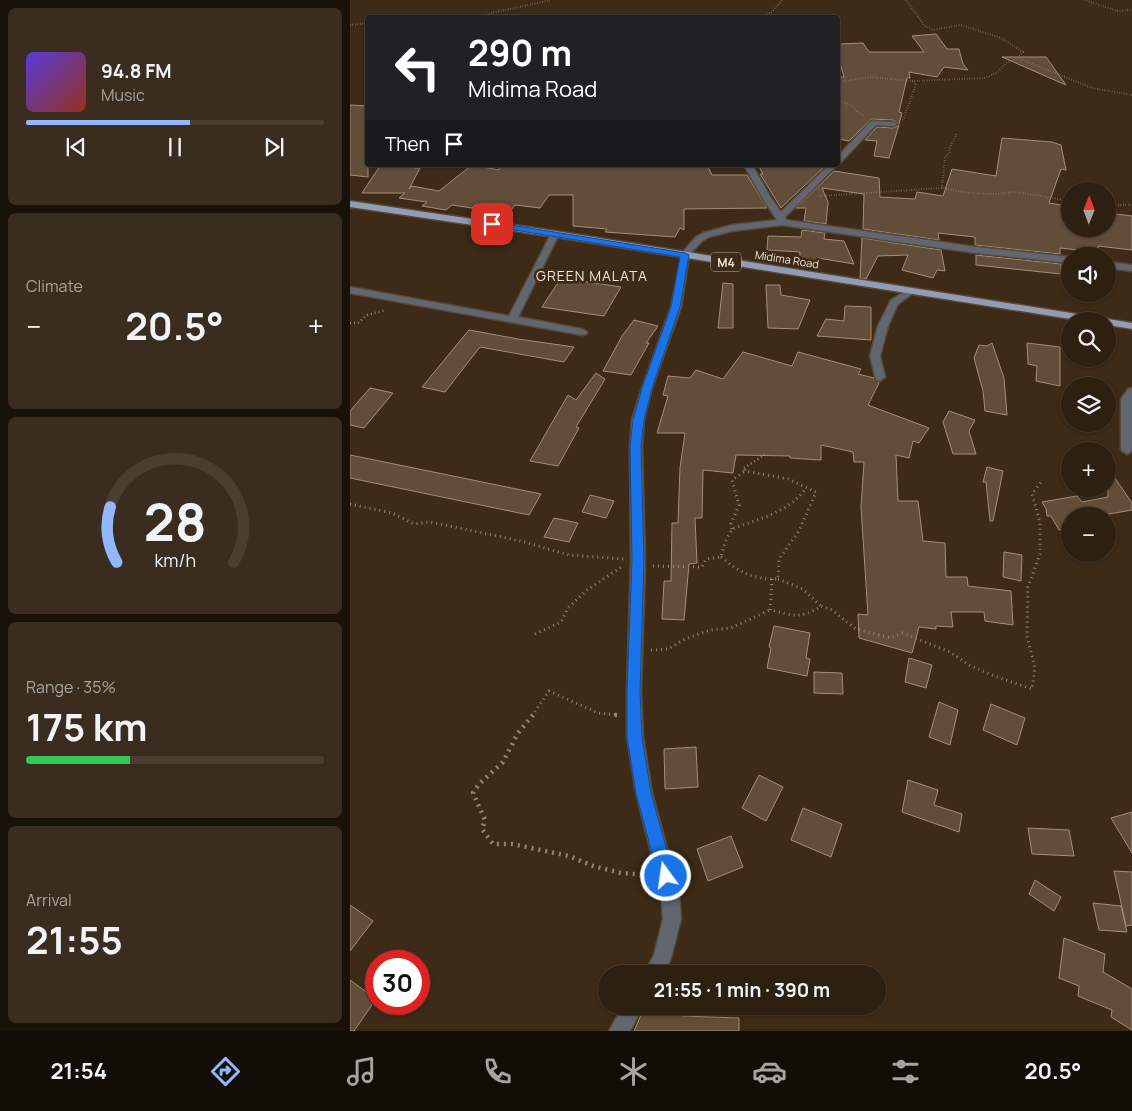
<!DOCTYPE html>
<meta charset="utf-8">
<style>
:root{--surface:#2e2011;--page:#3a2d1f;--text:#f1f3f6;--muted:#a7a39f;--line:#493e31;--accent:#92b7fd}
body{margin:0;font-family:Manrope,sans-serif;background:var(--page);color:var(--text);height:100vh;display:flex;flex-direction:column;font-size:19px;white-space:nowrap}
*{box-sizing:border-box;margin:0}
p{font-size:16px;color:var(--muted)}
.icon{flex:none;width:28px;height:28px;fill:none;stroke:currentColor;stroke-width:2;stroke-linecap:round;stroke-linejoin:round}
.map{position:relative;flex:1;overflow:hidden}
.panel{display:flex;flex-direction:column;gap:8px;padding:8px;background:#191209;width:350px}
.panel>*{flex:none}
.hud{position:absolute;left:15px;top:15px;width:475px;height:152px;border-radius:5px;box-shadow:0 1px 4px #0004,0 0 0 1px var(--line);background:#202124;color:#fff;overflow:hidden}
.needle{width:32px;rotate:1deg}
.fabs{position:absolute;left:711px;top:182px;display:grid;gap:10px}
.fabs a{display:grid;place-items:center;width:55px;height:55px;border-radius:50%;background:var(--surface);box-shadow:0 1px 4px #0004,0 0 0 1px var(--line);font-size:25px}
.speed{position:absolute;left:15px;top:950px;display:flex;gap:10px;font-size:25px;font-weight:700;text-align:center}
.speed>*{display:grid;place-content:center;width:65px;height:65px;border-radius:50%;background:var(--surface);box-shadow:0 1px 4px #0004,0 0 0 1px var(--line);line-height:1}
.speed .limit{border:8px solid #d22;background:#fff;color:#111}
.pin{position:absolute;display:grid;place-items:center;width:42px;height:42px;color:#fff;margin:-21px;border-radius:10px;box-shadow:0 2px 8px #0006}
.me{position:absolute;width:55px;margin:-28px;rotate:346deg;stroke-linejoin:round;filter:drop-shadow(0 0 4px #0008)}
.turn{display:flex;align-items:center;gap:18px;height:105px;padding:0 20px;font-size:22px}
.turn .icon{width:65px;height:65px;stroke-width:2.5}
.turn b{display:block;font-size:35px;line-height:42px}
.then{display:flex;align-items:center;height:48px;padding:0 20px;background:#0003;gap:10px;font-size:19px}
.big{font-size:38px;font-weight:700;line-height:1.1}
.panel .widget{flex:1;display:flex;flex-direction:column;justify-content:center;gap:8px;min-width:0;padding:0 18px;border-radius:8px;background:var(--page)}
.panel .dial{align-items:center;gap:0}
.dial svg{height:130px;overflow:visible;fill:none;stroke:var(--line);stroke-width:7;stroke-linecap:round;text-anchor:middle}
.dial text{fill:var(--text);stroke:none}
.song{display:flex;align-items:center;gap:15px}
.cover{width:60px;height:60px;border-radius:8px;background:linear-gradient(135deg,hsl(250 70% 55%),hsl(10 70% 35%))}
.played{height:5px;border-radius:2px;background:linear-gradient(90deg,var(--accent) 55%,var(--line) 55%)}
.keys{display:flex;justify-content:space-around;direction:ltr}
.heat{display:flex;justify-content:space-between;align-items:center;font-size:28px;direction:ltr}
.charge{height:8px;border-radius:4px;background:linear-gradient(90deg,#34c759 35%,var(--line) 0)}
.trip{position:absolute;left:248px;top:965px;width:288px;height:50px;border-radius:25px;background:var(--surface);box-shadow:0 1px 4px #0004,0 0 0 1px var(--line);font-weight:700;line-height:50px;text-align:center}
.tab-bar{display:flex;height:80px;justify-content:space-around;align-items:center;background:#120d07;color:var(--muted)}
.tab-bar .icon{width:35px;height:35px}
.tab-bar .selected{color:var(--accent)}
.tab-bar b{font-size:22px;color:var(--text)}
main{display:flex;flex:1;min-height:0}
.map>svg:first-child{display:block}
.building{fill:#624d39;stroke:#a68e79}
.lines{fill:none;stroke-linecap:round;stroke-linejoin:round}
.minor-casing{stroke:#5a4836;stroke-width:3}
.major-casing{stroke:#5a4836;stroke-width:3}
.path-far3{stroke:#958576;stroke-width:2;stroke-dasharray:0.5 2;stroke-linecap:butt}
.path-far2{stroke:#958576;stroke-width:2.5;stroke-dasharray:1 3;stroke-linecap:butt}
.path-far1{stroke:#958576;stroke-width:3;stroke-dasharray:1 4;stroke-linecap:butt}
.path{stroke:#958576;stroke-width:4.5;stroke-dasharray:2 5;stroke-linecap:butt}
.minor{fill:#606771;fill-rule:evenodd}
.major{fill:#919db4;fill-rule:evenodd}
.route{fill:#1a73e8;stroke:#114b97}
.labels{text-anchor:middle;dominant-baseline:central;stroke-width:5;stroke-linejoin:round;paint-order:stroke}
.far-street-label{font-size:11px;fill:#f2e5da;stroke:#3d2a17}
.shield{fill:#3d2a17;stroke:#bcada0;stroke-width:1}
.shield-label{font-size:12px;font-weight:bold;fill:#f2e5da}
.far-quarter-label{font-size:14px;letter-spacing:1px;fill:#f2e5da;stroke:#3d2a17}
</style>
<main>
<section class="panel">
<div class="widget">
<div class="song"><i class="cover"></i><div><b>94.8 FM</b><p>Music</p></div></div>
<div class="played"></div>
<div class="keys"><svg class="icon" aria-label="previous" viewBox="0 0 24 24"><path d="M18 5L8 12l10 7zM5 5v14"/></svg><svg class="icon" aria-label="pause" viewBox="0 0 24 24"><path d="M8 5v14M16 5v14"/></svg><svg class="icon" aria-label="next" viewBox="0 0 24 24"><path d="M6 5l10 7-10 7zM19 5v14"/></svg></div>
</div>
<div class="widget"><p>Climate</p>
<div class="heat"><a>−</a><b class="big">20.5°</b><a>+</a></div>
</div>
<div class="widget dial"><svg viewBox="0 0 100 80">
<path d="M14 69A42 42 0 1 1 86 69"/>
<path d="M14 69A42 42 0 0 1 10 35" stroke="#92b7fd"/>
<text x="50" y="56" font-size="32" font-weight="700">28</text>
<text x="50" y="72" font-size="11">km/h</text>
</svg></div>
<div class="widget"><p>Range · 35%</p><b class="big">175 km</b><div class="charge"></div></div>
<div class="widget"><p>Arrival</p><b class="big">21:55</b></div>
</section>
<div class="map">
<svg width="782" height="1031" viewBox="0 0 782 1031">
<rect width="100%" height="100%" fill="#3d2a17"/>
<g class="building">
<polygon points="586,34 597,49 609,49 613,64 618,70 594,67 587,77 559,72 560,78 557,78 549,112 552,113 549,124 543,120 521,119 499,141 488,139 488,77 494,77 488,56 488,44 513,43 519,52 574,52 562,36"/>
<polygon points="652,57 696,57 716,85"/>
<polygon points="0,105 18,106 18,177 0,175"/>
<polygon points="549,125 539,158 524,156 527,141 515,140 527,127 543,128"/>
<polygon points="652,138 702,142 711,145 716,170 711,169 699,203 718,206 716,215 720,215 720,229 758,229 758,213 782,216 782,250 748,246 749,252 710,248 710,254 625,245 625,237 588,233 589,240 513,229 514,194 472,188 478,202 476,224 454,221 456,208 446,208 484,171 529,178 530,197 565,199 567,192 593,196 602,169 646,176"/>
<polygon points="65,165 64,168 70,168 59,189 62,186 89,191 122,165 149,170 150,165 357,165 362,175 397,175 417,208 334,209 334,230 330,228 325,237 255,232 257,229 223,226 223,195 199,195 190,208 165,205 161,210 125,205 122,208 102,205 96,210 72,206 77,202 49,198 55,193 12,193 30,166"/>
<polygon points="408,165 476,165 431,208 410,174 413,174"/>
<polygon points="452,230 475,233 474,239 494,241 504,264 468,258 467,268 449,267 450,252 417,250 418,236 451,237"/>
<polygon points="512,238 591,250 595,271 587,270 583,278 552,270 558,255 528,256 516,279 510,278"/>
<polygon points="626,255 711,264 711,274 626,265"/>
<polygon points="211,278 271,287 254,316 192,307"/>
<polygon points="373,283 383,284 383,328 368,328"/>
<polygon points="416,285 430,285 431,295 460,300 448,329 418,328"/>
<polygon points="495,306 521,307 521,340 467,336 476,319 494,321"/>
<polygon points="284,320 308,326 296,343 299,343 281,375 253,371 272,336"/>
<polygon points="119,330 168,339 224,347 214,362 130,347 95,392 72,387"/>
<polygon points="642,343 654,378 657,415 635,411 633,391 624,358 629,345 637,346"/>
<polygon points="677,343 710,347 710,386 686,381 687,366 678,364"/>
<polygon points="393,352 442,366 448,352 511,369 508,374 524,378 529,383 518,405 579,428 569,443 563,441 559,458 546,455 548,501 568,501 573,541 595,543 596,577 617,577 618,586 661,591 663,625 635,621 634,612 601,612 603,627 586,626 586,629 569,627 562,653 509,638 508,614 518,615 511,507 514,462 504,462 503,452 471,445 471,460 440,458 440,456 386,455 383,473 353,470 352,518 345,518 347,563 339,564 334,620 312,619 314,581 321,581 322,523 328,523 330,468 335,433 307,433 318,396 313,395 318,376 340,378 346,370 373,379"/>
<polygon points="246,373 255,379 226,427 229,428 208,466 180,461 218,395 226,400"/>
<polygon points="20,388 43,393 14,428 0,425 0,411"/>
<polygon points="599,411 625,420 619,431 626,454 603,454 593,422"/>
<polygon points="0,455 191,494 179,515 0,478"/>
<polygon points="637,467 653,471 643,521 640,521 636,482 633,482"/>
<polygon points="758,468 782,503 782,510 748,516 720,516 720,527 709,530 701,516 697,516 696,509 692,502 727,496 732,502 758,497"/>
<polygon points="240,495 264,501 256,518 232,512"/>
<polygon points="204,518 228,523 219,542 194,537"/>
<polygon points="654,552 672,555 671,581 653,577"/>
<polygon points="424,626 460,633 456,658 460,659 457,676 417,668 421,648 419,647"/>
<polygon points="559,658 582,665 576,688 555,682"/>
<polygon points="464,672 492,673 493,694 464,693"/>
<polygon points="589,702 608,710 600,745 579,737"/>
<polygon points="641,704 675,718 667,745 633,730"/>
<polygon points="346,747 348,787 315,789 314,749"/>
<polygon points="409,775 433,787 416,821 392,808"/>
<polygon points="558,780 588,790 584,805 612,814 609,832 552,812"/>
<polygon points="453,808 492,824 481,857 441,840"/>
<polygon points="782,812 782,853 761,818"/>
<polygon points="678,828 719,830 724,856 682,854"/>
<polygon points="381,836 393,867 358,881 347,849"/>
<polygon points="764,871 782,872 782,925 776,926"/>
<polygon points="685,880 711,897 704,911 679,894"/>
<polygon points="743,903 771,906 777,932 749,930"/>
<polygon points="0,905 23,921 0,951"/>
<polygon points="714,938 755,954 753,972 782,989 782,1030 761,1017 762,1010 728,996 729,986 709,978"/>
<polygon points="0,980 26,999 4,1031 0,1031"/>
<polygon points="294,1008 332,1010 332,1016 389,1018 389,1031 284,1031"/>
</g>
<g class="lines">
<g class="minor-casing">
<g id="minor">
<polygon points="521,121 543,122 547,124 543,126 526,125 491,162 488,162 488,156"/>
<polygon points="394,165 402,165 421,198 431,212 479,165 487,165 435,217 436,220 626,247 720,257 720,263 626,253 432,225 382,231 359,237 352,241 339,255 331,307 302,388 294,420 292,447 295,561 291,691 293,737 302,793 329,893 331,919 321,958 313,974 294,974 304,955 313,919 311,893 286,793 277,737 277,691 281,561 280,447 282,420 292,388 321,307 332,253 346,237 353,233 382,225 427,220 413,199"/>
<polygon points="205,231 209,234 168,317 232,329 237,332 236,334 232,335 0,293 0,287 159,316 201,234"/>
<polygon points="758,262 782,265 782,271 758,268"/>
<polygon points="561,288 566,291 548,304 538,326 530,356 535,377 530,381 526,380 520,356 528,326 541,300"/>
<polygon points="782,388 782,451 777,454 771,450 771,399 778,389"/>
<polygon points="273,1006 293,1006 280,1031 259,1031"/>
</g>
</g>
<g class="major-casing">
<polygon id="major" points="0,201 205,231 758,319 782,323 782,329 758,325 758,321 733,321 205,237 0,207"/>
</g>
<g class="path-far3">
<polyline points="556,0 575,26 583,30 611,25 651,38 673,52 668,58 656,63 648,72 635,78 562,81"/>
<polyline points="734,0 768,11 782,10"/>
<polyline points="119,18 201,0"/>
<polyline points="415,18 415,15 422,12 432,0"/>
<polyline points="0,25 18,23"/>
<polyline points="668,58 742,88 782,95"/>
<polyline points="488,82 521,77 562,81 566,84 553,120"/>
<polyline points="488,100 503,106 505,110 514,116"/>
<polyline points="592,188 595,157 600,152 599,149 607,133"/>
<polyline points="469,196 592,188 618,193 645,194 667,192 720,201"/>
<polyline points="758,205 782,205"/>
</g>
<g class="path-far2">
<polyline points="0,323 8,323 17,315 36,310"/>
<polyline points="394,468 416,454"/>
</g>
<g class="path-far1">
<polyline points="0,504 42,513 64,524 80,522 171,541 219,555 274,559"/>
<polyline points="382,529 381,524 389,505 382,480 395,471"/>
<path d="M 371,557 C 389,572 404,580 428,579 L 429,559 L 449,531 L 466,492 L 438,479 L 395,471 L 394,467"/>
<path d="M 303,566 L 352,567 L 356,559 L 371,557 L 375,542 L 382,529 C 409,519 436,513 455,490"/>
<path d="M 422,579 L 420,610 C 443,615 451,620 471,606 L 482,610 L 506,629 L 541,638 L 552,633 L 600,652 L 619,665 L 642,675 L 682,689 L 685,668 L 677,636 L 678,587 L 690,554 L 690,522 L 682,494 L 691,482"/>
<polyline points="428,579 453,589 471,606"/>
<polyline points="185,634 211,622 218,608 237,590 273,566"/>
<polyline points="301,650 318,649 335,639 360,630 381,628 420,610"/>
<polyline points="182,716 199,691 248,713 269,715"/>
</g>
<g class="path">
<polyline points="183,715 168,733 153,762 129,784 123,793 135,820 132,829 143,844 162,844 219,856 243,866 271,873 297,875"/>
<polyline points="265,715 269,715"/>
</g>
<use href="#minor" class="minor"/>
<use href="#major" class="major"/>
</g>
<polygon class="route" points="142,222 335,253 339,255 330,307 302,388 294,420 291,447 294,560 290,691 292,737 301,793 324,876 322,882 316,884 311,882 308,876 286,793 277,737 277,691 282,560 280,447 283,420 292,388 321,307 330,257 140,226 138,224"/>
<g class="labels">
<g class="far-street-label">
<text transform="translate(437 259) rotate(9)">Midima Road</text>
</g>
<rect class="shield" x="361" y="252.5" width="30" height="19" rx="4"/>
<g class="shield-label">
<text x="376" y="262">M4</text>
</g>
<g class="far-quarter-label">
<text x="242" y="275">GREEN MALATA</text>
</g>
</g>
</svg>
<div class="fabs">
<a><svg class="needle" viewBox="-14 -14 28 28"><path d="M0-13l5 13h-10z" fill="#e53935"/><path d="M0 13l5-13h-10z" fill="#a7a39f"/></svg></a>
<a><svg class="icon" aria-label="sound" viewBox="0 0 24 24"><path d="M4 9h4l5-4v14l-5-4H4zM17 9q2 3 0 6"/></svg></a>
<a><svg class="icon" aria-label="search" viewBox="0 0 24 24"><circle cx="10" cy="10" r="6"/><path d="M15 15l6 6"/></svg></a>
<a><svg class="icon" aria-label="layers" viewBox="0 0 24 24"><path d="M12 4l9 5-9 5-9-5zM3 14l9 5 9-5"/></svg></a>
<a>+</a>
<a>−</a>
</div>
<div class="speed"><div class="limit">30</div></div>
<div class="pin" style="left:142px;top:224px;background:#d93025"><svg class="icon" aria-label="arrive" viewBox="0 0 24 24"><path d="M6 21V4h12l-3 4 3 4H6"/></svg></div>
<svg class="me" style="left:316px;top:876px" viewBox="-20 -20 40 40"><circle r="17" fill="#1a73e8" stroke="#fff" stroke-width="3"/><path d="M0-11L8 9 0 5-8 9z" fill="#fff"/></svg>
<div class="trip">21:55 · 1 min · 390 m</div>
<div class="hud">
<div class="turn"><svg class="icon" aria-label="left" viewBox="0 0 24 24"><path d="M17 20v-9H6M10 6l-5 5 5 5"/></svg><div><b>290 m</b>Midima Road</div></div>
<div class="then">Then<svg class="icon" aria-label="arrive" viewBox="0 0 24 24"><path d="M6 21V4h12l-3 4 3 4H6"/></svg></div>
</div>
</div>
</main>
<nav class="tab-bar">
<b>21:54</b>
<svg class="icon selected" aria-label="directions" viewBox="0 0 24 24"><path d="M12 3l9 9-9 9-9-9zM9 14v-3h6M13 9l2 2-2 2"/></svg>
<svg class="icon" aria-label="music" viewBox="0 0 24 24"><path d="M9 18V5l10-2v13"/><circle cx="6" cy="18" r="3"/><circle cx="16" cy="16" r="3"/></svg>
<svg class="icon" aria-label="phone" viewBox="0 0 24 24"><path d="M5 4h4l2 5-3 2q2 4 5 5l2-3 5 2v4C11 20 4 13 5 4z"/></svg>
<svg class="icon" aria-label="climate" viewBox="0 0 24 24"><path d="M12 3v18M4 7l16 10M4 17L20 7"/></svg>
<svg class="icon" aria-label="car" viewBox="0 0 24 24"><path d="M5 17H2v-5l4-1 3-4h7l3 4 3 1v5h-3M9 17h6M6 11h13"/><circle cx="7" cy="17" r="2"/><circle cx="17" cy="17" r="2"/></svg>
<svg class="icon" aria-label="filters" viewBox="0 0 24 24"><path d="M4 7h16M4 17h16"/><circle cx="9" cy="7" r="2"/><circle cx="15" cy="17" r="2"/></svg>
<b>20.5°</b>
</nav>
